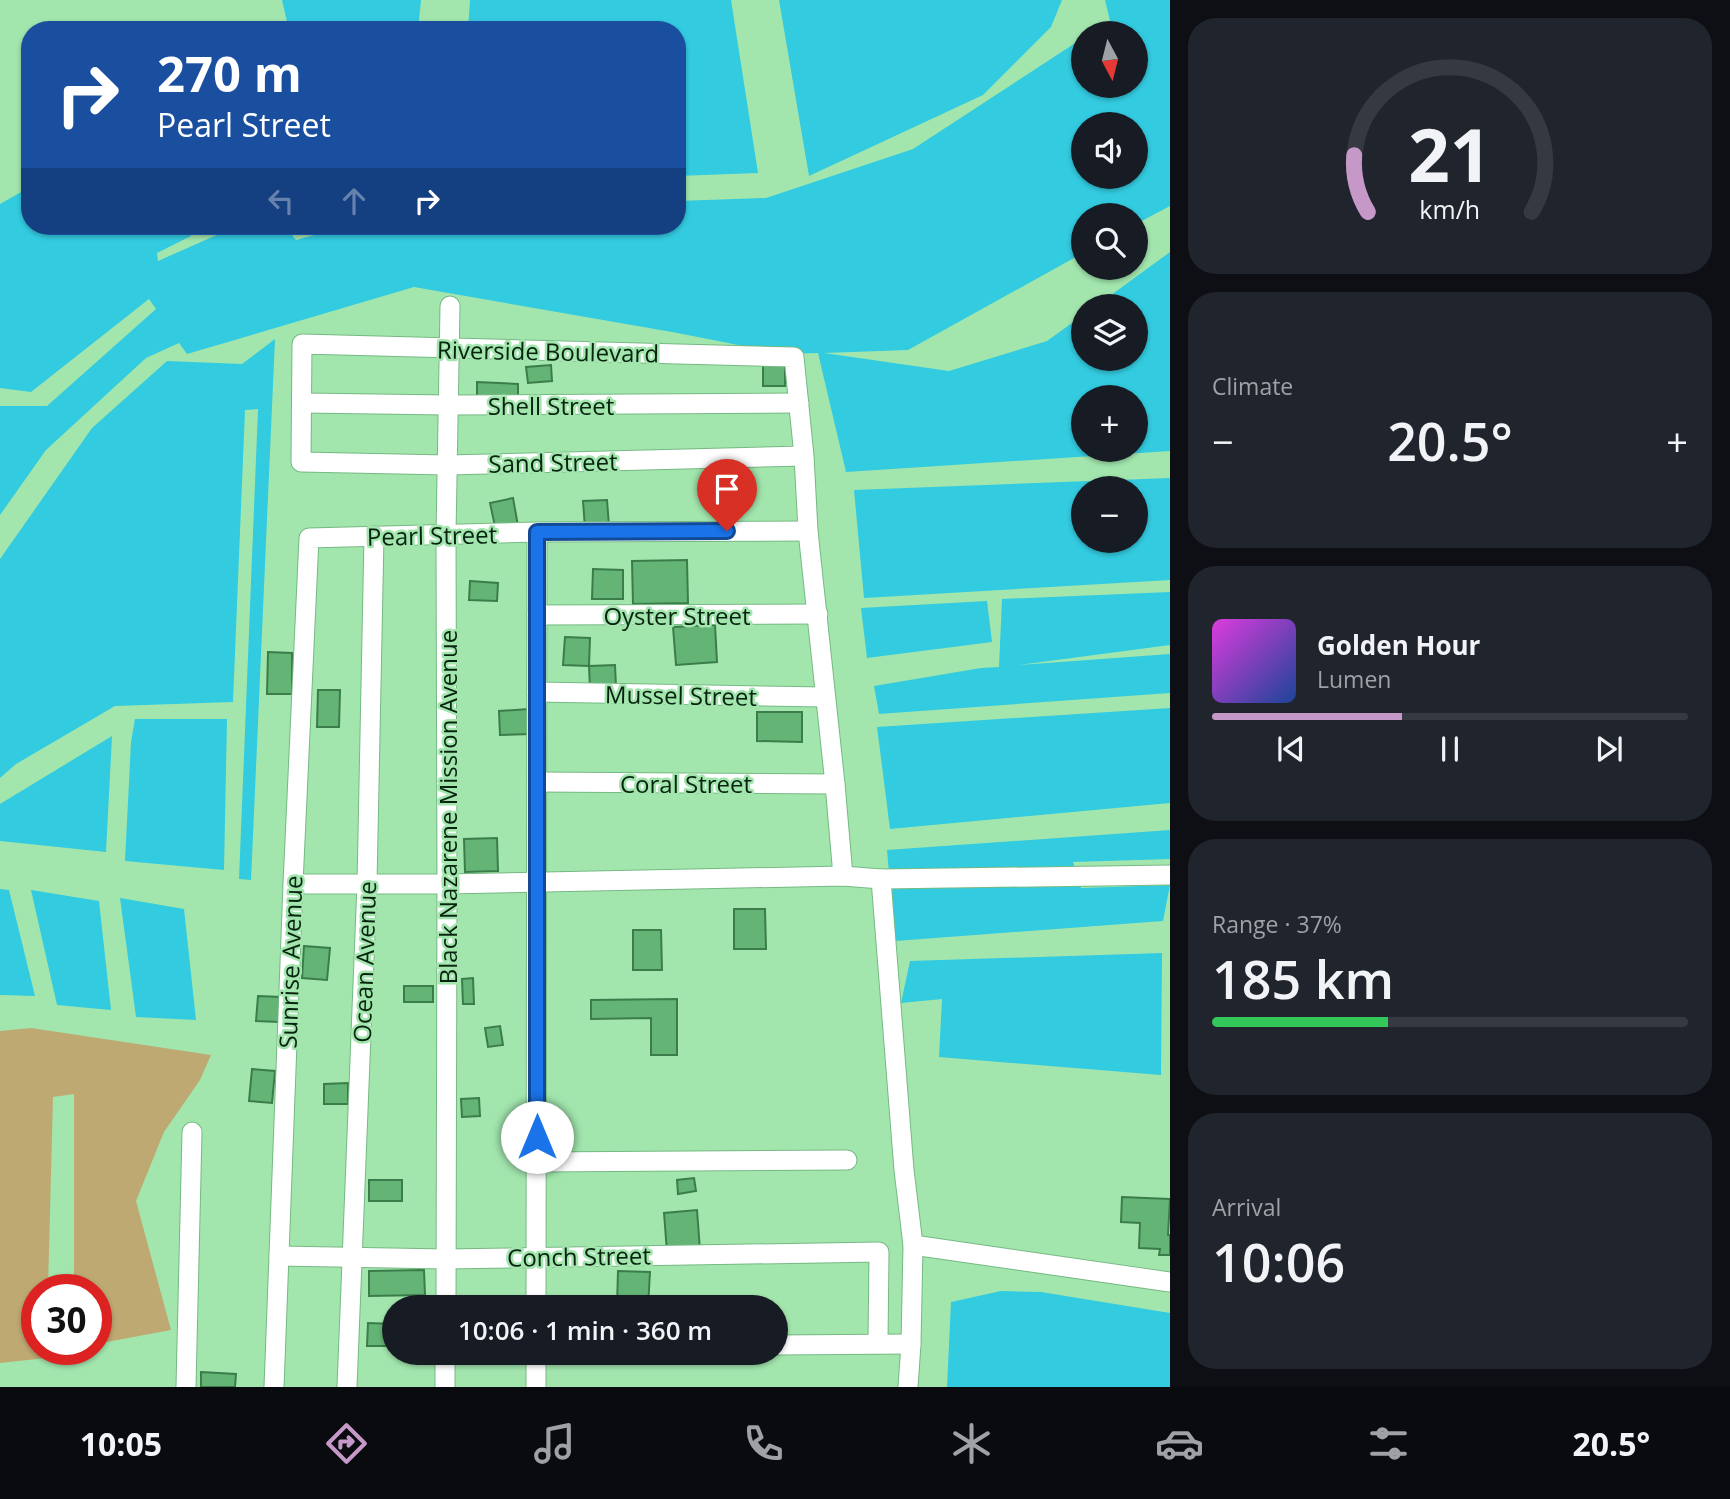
<!DOCTYPE html>
<meta charset="utf-8">
<style>
:root{--surface:#171b24;--page:#20242c;--text:#f1f3f6;--muted:#9ea1a6;--line:#363941;--accent:#c598c7}
body{margin:0;font-family:"Open Sans",sans-serif;background:var(--page);color:var(--text);height:100vh;display:flex;flex-direction:column;font-size:26px;white-space:nowrap}
*{box-sizing:border-box;margin:0}
p{font-size:23px;color:var(--muted)}
.icon{flex:none;width:38px;height:38px;fill:none;stroke:currentColor;stroke-width:2;stroke-linecap:round;stroke-linejoin:round}
.map{position:relative;flex:1;overflow:hidden}
.panel{display:flex;flex-direction:column;gap:18px;padding:18px;background:#0d0f14;width:560px}
.panel>*{flex:none}
.top-card{position:absolute;left:21px;top:21px;width:665px;height:214px;border-radius:28px;box-shadow:0 2px 5px #0004;background:#1a4fa0;color:#fff;overflow:hidden}
.needle{width:46px;rotate:173deg}
.controls{position:absolute;left:1071px;top:21px;display:grid;gap:14px}
.controls a{display:grid;place-items:center;width:77px;height:77px;border-radius:50%;background:var(--surface);box-shadow:0 2px 5px #0004;font-size:35px}
.speed{position:absolute;left:21px;top:1274px;display:flex;gap:14px;font-size:35px;font-weight:700;text-align:center}
.speed>*{display:grid;place-content:center;width:91px;height:91px;border-radius:50%;background:var(--surface);box-shadow:0 2px 5px #0004;line-height:1}
.speed .limit{border:10px solid #d22;background:#fff;color:#111}
.pin{position:absolute;display:grid;place-items:center;width:60px;height:60px;color:#fff;margin:-72px -30px;border-radius:50% 50% 50% 0;rotate:-45deg;box-shadow:0 0 7px #0007}
.pin .icon{rotate:45deg}
.me{position:absolute;width:77px;margin:-38px;rotate:0deg;stroke-linejoin:round;filter:drop-shadow(0 0 5px #0008)}
.turn{display:flex;align-items:center;gap:24px;height:147px;padding:0 21px;font-size:32px}
.turn .icon{width:91px;height:91px;stroke-width:2.5}
.turn b{display:block;font-size:49px;line-height:60px}
.lanes{display:flex;align-items:center;height:66px;padding:0 21px;background:#0003;justify-content:center;gap:35px;direction:ltr}
.lanes .off{opacity:.35}
.big{font-size:52px;font-weight:600;line-height:1.1}
.panel .card{flex:1;display:flex;flex-direction:column;justify-content:center;gap:10px;min-width:0;padding:0 24px;border-radius:28px;background:var(--page)}
.panel .dial{align-items:center;gap:0}
.dial svg{height:182px;overflow:visible;fill:none;stroke:var(--line);stroke-width:7;stroke-linecap:round;text-anchor:middle}
.dial text{fill:var(--text);stroke:none}
.song{display:flex;align-items:center;gap:21px}
.cover{width:84px;height:84px;border-radius:10px;background:linear-gradient(135deg,hsl(300 70% 55%),hsl(220 70% 35%))}
.played{height:7px;border-radius:4px;background:linear-gradient(90deg,var(--accent) 40%,var(--line) 40%)}
.keys{display:flex;justify-content:space-around;direction:ltr}
.heat{display:flex;justify-content:space-between;align-items:center;font-size:38px;direction:ltr}
.charge{height:10px;border-radius:5px;background:linear-gradient(90deg,#34c759 37%,var(--line) 0)}
.trip{position:absolute;left:382px;top:1295px;width:406px;height:70px;border-radius:35px;background:var(--surface);box-shadow:0 2px 5px #0004;font-weight:600;line-height:70px;text-align:center}
.tab-bar{display:flex;height:112px;justify-content:space-around;align-items:center;background:#090b0e;color:var(--muted)}
.tab-bar .icon{width:49px;height:49px}
.tab-bar .selected{color:var(--accent)}
.tab-bar b{font-size:32px;color:var(--text)}
main{display:flex;flex:1;min-height:0}
.map>svg:first-child{display:block}
.green{fill:#bea972}
.water{fill:#33cbe0;fill-rule:evenodd}
.building{fill:#64b575;stroke:#3b7d4a;stroke-width:2}
.lines{fill:none;stroke-linecap:round;stroke-linejoin:round}
.minor-casing{stroke:#76b983;stroke-width:21}
.minor{stroke:#fff;stroke-width:19}
.route-casing{stroke:#114b97;stroke-width:18}
.route{stroke:#1a73e8;stroke-width:12}
.labels{text-anchor:middle;dominant-baseline:central;stroke-width:5;stroke-linejoin:round;paint-order:stroke}
.street-label{font-size:24px;fill:#082410;stroke:#a2e6ae}
</style>
<main>
<div class="map">
<svg width="1170" height="1387" viewBox="0 0 1170 1387">
<rect width="100%" height="100%" fill="#a2e6ae"/>
<polygon class="green" points="31,1028 211,1055 200,1080 164,1132 136,1201 171,1330 96,1344 96,1290 74,1290 74,1094 53,1097 48,1290 37,1290 37,1349 46,1349 46,1358 0,1363 0,1031"/>
<g class="water">
<polygon points="282,0 421,0 418,30 289,30"/>
<polygon points="470,0 731,0 758,173 677,176 677,30 468,30"/>
<polygon points="779,0 1062,0 1051,27 983,95 809,176"/>
<path d="M 1105,0 L 1170,0 L 1170,206 L 1136,224 L 1136,215 L 1083,215 L 1083,253 L 908,350 L 824,353 L 949,371 L 1047,341 L 1083,315 L 1083,359 L 1136,359 L 1136,306 L 1096,306 L 1170,252 L 1170,451 L 846,472 L 818,353 L 784,354 L 672,332 L 414,287 L 187,354 L 179,343 L 146,358 L 46,450 L 0,515 L 0,406 L 47,406 L 156,309 L 149,299 L 31,392 L 0,388 L 0,204 L 30,187 L 30,226 L 188,226 L 191,236 L 157,253 L 158,261 L 237,226 L 285,226 L 296,240 L 347,226 L 677,226 L 677,201 L 766,198 L 913,149 L 1083,38 L 1083,86 L 1136,86 L 1136,33 L 1091,33 L 1110,21 ZM 1083,124 L 1136,124 L 1136,177 L 1083,177 ZM 1083,397 L 1136,397 L 1136,450 L 1083,450 Z"/>
<polygon points="275,339 251,880 239,879 258,409 245,410 233,702 115,706 16,764 0,778 0,559 92,428 167,361 242,364"/>
<path d="M 1170,478 L 1170,580 L 864,598 L 854,490 ZM 1083,488 L 1136,488 L 1136,541 L 1083,541 Z"/>
<polygon points="1170,592 1170,645 1019,665 1170,654 1170,693 879,714 874,686 981,668 999,667 1002,599"/>
<polygon points="987,601 992,642 867,658 861,608"/>
<polygon points="1170,708 1170,803 890,829 877,727"/>
<polygon points="135,719 227,719 224,870 125,861 131,742"/>
<polygon points="112,736 106,852 0,841 0,804"/>
<polygon points="1170,830 1170,859 1073,862 1081,888 1170,885 1163,921 895,941 887,850"/>
<polygon points="0,889 9,890 35,996 0,995"/>
<polygon points="31,890 99,901 111,1010 57,1005"/>
<polygon points="120,898 184,909 196,1020 136,1017"/>
<polygon points="1162,953 1161,1075 939,1057 942,999 901,1003 910,961"/>
<polygon points="1001,1291 1041,1292 1170,1313 1170,1387 947,1387 951,1302"/>
</g>
<g class="building">
<polygon points="785,364 785,386 763,386 763,365"/>
<polygon points="551,365 552,381 528,383 526,367"/>
<polygon points="477,382 518,384 518,400 477,399"/>
<polygon points="513,498 518,526 496,531 490,503"/>
<polygon points="607,500 609,526 585,528 583,501"/>
<polygon points="687,560 688,603 633,604 632,561"/>
<polygon points="593,569 623,570 623,599 592,599"/>
<polygon points="470,581 498,583 497,601 469,600"/>
<polygon points="715,625 717,662 676,665 673,627"/>
<polygon points="565,637 590,638 589,666 563,665"/>
<polygon points="268,652 292,653 292,694 267,694"/>
<polygon points="615,665 616,687 590,689 589,666"/>
<polygon points="318,690 340,690 339,727 317,727"/>
<polygon points="529,709 530,734 500,735 499,711"/>
<polygon points="757,712 802,712 802,742 757,741"/>
<polygon points="497,838 498,871 465,872 464,839"/>
<polygon points="734,909 765,909 766,949 734,949"/>
<polygon points="633,930 661,930 662,970 633,970"/>
<polygon points="304,946 330,948 327,980 302,978"/>
<polygon points="473,978 474,1004 463,1004 462,979"/>
<rect x="404" y="986" width="29" height="16"/>
<polygon points="258,996 281,997 279,1022 256,1021"/>
<polygon points="677,999 677,1055 651,1055 651,1018 591,1019 591,1000"/>
<polygon points="500,1026 503,1045 488,1047 485,1028"/>
<polygon points="252,1069 275,1071 272,1103 249,1101"/>
<polygon points="348,1083 348,1104 324,1104 324,1084"/>
<polygon points="479,1098 480,1116 462,1117 461,1099"/>
<polygon points="694,1178 696,1191 678,1194 677,1180"/>
<rect x="369" y="1180" width="33" height="21"/>
<polygon points="1122,1197 1170,1199 1168,1235 1170,1235 1170,1255 1159,1255 1160,1249 1139,1248 1140,1223 1121,1222"/>
<polygon points="697,1210 700,1250 667,1252 664,1213"/>
<polygon points="424,1270 425,1295 369,1296 369,1271"/>
<polygon points="618,1271 650,1272 648,1307 617,1306"/>
<polygon points="368,1323 394,1324 394,1346 367,1346"/>
<polygon points="201,1372 236,1374 235,1387 201,1387"/>
</g>
<g class="lines">
<g class="minor-casing">
<g id="minor">
<polyline points="303,403 448,405 799,403"/>
<polyline points="804,456 447,465 301,462 302,344 794,357 804,456 808,531 835,784 843,876"/>
<polyline points="537,615 818,614"/>
<polyline points="537,692 825,697"/>
<polyline points="537,782 835,784"/>
<polyline points="881,879 904,1170 913,1245 911,1344 908,1387"/>
<polyline points="293,884 447,884 843,876 881,879 1170,875"/>
<polyline points="537,1162 847,1160"/>
<polyline points="913,1245 1170,1282"/>
<polyline points="279,1256 446,1259 879,1252 878,1343"/>
<polyline points="446,1307 447,884 446,535 450,306"/>
<polyline points="536,1307 537,532"/>
<polyline points="775,1345 911,1344"/>
<polyline points="186,1387 192,1132"/>
<polyline points="274,1387 293,884 309,538 537,532 808,531"/>
<polyline points="347,1387 367,884 374,536"/>
<polyline points="445,1387 445,1353"/>
<polyline points="536,1387 536,1353"/>
</g>
</g>
<use href="#minor" class="minor"/>
</g>
<g class="lines">
<g class="route-casing">
<polyline id="route" points="537,1137 537,532 727,531"/>
</g>
<use href="#route" class="route"/>
</g>
<g class="labels">
<g class="street-label">
<text transform="translate(548 351) rotate(1)">Riverside Boulevard</text>
<text x="551" y="405">Shell Street</text>
<text transform="translate(553 462) rotate(-1)">Sand Street</text>
<text transform="translate(432 535) rotate(-1)">Pearl Street</text>
<text x="677" y="615">Oyster Street</text>
<text transform="translate(681 695) rotate(1)">Mussel Street</text>
<text x="686" y="783">Coral Street</text>
<text transform="translate(447 807) rotate(-90)">Black Nazarene Mission Avenue</text>
<text transform="translate(290 962) rotate(-88)">Sunrise Avenue</text>
<text transform="translate(364 962) rotate(-88)">Ocean Avenue</text>
<text transform="translate(579 1256) rotate(-1)">Conch Street</text>
</g>
</g>
</svg>
<div class="controls">
<a><svg class="needle" viewBox="-14 -14 28 28"><path d="M0-13l5 13h-10z" fill="#e53935"/><path d="M0 13l5-13h-10z" fill="#9ea1a6"/></svg></a>
<a><svg class="icon" aria-label="sound" viewBox="0 0 24 24"><path d="M4 9h4l5-4v14l-5-4H4zM17 9q2 3 0 6"/></svg></a>
<a><svg class="icon" aria-label="search" viewBox="0 0 24 24"><circle cx="10" cy="10" r="6"/><path d="M15 15l6 6"/></svg></a>
<a><svg class="icon" aria-label="layers" viewBox="0 0 24 24"><path d="M12 4l9 5-9 5-9-5zM3 14l9 5 9-5"/></svg></a>
<a>+</a>
<a>−</a>
</div>
<div class="speed"><div class="limit">30</div></div>
<div class="pin" style="left:727px;top:531px;background:#d93025"><svg class="icon" aria-label="arrive" viewBox="0 0 24 24"><path d="M6 21V4h12l-3 4 3 4H6"/></svg></div>
<svg class="me" style="left:537px;top:1137px" viewBox="-20 -20 40 40"><circle r="19" fill="#fff"/><path d="M0-13L10 11 0 6-10 11z" fill="#1a73e8"/></svg>
<div class="trip">10:06 · 1 min · 360 m</div>
<div class="top-card">
<div class="turn"><svg class="icon" aria-label="right" viewBox="0 0 24 24"><path d="M7 20v-9h11M14 6l5 5-5 5"/></svg><div><b>270 m</b>Pearl Street</div></div>
<div class="lanes"><svg class="icon off" aria-label="left" viewBox="0 0 24 24"><path d="M17 20v-9H6M10 6l-5 5 5 5"/></svg><svg class="icon off" aria-label="ahead" viewBox="0 0 24 24"><path d="M12 20V5M6 11l6-6 6 6"/></svg><svg class="icon" aria-label="right" viewBox="0 0 24 24"><path d="M7 20v-9h11M14 6l5 5-5 5"/></svg></div>
</div>
</div>
<section class="panel">
<div class="card dial"><svg viewBox="0 0 100 80">
<path d="M14 69A42 42 0 1 1 86 69"/>
<path d="M14 69A42 42 0 0 1 8 44" stroke="#c598c7"/>
<text x="50" y="56" font-size="32" font-weight="700">21</text>
<text x="50" y="72" font-size="11">km/h</text>
</svg></div>
<div class="card"><p>Climate</p>
<div class="heat"><a>−</a><b class="big">20.5°</b><a>+</a></div>
</div>
<div class="card">
<div class="song"><i class="cover"></i><div><b>Golden Hour</b><p>Lumen</p></div></div>
<div class="played"></div>
<div class="keys"><svg class="icon" aria-label="previous" viewBox="0 0 24 24"><path d="M18 5L8 12l10 7zM5 5v14"/></svg><svg class="icon" aria-label="pause" viewBox="0 0 24 24"><path d="M8 5v14M16 5v14"/></svg><svg class="icon" aria-label="next" viewBox="0 0 24 24"><path d="M6 5l10 7-10 7zM19 5v14"/></svg></div>
</div>
<div class="card"><p>Range · 37%</p><b class="big">185 km</b><div class="charge"></div></div>
<div class="card"><p>Arrival</p><b class="big">10:06</b></div>
</section>
</main>
<nav class="tab-bar">
<b>10:05</b>
<svg class="icon selected" aria-label="directions" viewBox="0 0 24 24"><path d="M12 3l9 9-9 9-9-9zM9 14v-3h6M13 9l2 2-2 2"/></svg>
<svg class="icon" aria-label="music" viewBox="0 0 24 24"><path d="M9 18V5l10-2v13"/><circle cx="6" cy="18" r="3"/><circle cx="16" cy="16" r="3"/></svg>
<svg class="icon" aria-label="phone" viewBox="0 0 24 24"><path d="M5 4h4l2 5-3 2q2 4 5 5l2-3 5 2v4C11 20 4 13 5 4z"/></svg>
<svg class="icon" aria-label="climate" viewBox="0 0 24 24"><path d="M12 3v18M4 7l16 10M4 17L20 7"/></svg>
<svg class="icon" aria-label="car" viewBox="0 0 24 24"><path d="M5 17H2v-5l4-1 3-4h7l3 4 3 1v5h-3M9 17h6M6 11h13"/><circle cx="7" cy="17" r="2"/><circle cx="17" cy="17" r="2"/></svg>
<svg class="icon" aria-label="filters" viewBox="0 0 24 24"><path d="M4 7h16M4 17h16"/><circle cx="9" cy="7" r="2"/><circle cx="15" cy="17" r="2"/></svg>
<b>20.5°</b>
</nav>
